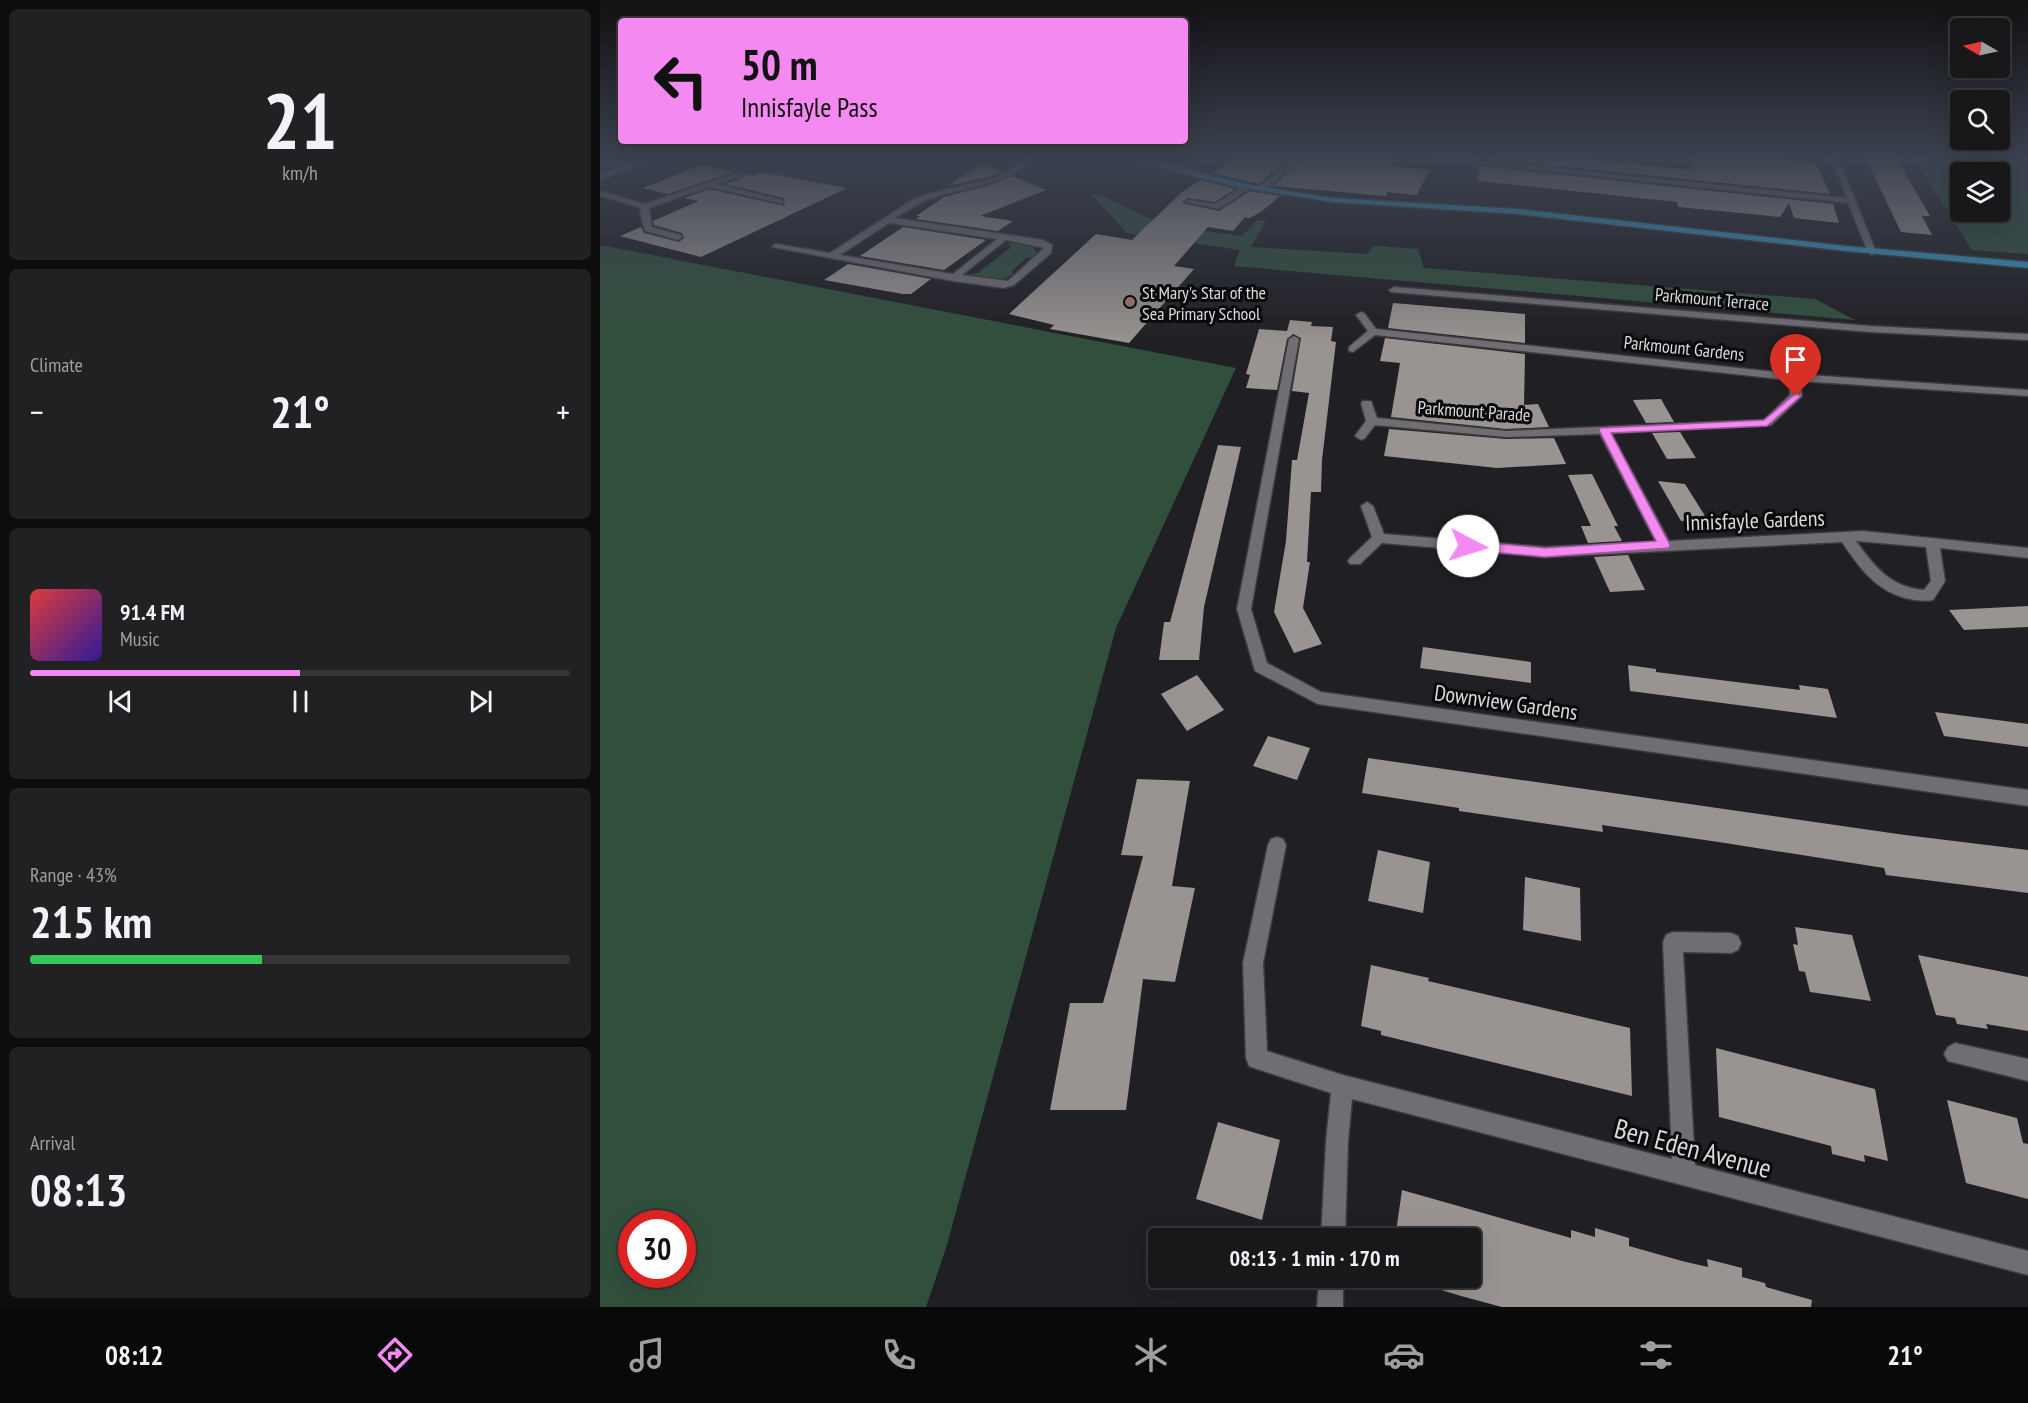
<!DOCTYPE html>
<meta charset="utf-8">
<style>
:root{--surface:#18171a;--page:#212023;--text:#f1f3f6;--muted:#9f9fa2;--line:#363639;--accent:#f489f1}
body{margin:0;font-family:"PT Sans Narrow",sans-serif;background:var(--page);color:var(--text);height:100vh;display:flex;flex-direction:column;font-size:22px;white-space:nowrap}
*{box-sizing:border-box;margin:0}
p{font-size:20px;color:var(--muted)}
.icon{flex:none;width:33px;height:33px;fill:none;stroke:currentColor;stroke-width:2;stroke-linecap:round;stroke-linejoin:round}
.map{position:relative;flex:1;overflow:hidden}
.details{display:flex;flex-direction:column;gap:9px;padding:9px;background:#0d0d0e;width:600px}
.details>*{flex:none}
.guide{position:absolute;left:18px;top:18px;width:570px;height:126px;border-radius:6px;box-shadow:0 6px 24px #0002,0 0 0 2px var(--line);background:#f489f1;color:#111;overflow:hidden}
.needle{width:39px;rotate:279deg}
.fabs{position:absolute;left:1350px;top:18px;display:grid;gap:12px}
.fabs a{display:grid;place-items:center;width:60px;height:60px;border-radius:6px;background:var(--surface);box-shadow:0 6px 24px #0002,0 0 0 2px var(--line);font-size:30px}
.speed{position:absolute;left:18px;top:1210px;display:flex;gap:12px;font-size:30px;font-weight:700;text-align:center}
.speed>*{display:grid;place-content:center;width:78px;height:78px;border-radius:50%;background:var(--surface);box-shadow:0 6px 24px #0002,0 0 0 2px var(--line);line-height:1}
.speed .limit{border:9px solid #d22;background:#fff;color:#111}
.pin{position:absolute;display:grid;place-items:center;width:51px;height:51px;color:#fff;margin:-62px -26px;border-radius:50% 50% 50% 0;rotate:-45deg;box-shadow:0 0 6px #0007}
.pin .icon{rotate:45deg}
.me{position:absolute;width:66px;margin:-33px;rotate:95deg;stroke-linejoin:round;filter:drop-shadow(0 0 4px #0008)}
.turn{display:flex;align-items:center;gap:21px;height:126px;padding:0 24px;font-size:27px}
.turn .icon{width:78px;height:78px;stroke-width:2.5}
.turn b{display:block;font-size:42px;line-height:51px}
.big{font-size:45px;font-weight:700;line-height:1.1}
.details .widget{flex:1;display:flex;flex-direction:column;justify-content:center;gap:9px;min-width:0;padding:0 21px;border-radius:9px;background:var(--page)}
.details .dial{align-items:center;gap:0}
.dial b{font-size:78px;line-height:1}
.song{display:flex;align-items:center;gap:18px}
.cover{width:72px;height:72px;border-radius:9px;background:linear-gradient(135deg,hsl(0 70% 55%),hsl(250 70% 35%))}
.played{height:6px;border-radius:3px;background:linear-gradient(90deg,var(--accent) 50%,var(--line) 50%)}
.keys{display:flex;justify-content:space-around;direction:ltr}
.heat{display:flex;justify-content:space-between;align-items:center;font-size:33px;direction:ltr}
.charge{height:9px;border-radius:4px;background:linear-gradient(90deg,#34c759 43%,var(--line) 0)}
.trip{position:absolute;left:548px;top:1228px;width:333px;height:60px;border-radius:6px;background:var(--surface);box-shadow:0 6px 24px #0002,0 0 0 2px var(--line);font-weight:700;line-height:60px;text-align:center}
.dock{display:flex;height:96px;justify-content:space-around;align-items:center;background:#0a090a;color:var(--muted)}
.dock .icon{width:42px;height:42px}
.dock .selected{color:var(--accent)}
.dock b{font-size:27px;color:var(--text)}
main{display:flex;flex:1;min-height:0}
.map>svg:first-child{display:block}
.green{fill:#31503c;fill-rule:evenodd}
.building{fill:#999391}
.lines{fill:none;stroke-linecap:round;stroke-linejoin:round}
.minor-casing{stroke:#3c3b3e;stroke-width:3}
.tertiary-casing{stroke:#3c3b3e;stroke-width:3}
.primary-casing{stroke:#3c3b3e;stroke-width:3}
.minor{fill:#706e73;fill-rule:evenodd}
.tertiary{fill:#706e73;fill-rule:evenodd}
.primary{fill:#3499c6;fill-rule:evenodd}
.route{fill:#f489f1;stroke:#9f599d;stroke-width:1.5}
.education-dot{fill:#8d6e63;stroke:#0a090b;stroke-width:2}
.labels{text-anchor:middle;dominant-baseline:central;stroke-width:6;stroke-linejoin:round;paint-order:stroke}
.far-poi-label{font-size:18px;fill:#dbdadc;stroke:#0a090b;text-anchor:start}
.far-street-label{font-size:18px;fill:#dbdadc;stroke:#0a090b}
.street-label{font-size:22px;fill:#dbdadc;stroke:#0a090b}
.near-street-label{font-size:27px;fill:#dbdadc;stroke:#0a090b}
</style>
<main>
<section class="details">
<div class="widget dial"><b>21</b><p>km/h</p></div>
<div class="widget"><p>Climate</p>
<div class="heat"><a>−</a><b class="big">21°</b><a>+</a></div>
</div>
<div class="widget">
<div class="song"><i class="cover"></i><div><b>91.4 FM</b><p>Music</p></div></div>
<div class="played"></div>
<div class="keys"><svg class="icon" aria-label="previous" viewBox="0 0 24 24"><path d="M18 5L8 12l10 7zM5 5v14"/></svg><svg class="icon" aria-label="pause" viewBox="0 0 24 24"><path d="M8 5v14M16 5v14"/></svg><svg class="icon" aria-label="next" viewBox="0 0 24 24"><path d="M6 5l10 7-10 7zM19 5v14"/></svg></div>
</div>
<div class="widget"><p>Range · 43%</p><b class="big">215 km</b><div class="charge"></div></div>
<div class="widget"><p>Arrival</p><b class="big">08:13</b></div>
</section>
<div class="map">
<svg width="1428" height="1307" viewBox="0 0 1428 1307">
<rect width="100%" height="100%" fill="#201f23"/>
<g class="green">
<path d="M 1314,159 L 1428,159 L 1428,254 L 1372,250 ZM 1360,172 L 1400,172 L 1400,212 L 1360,212 Z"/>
<polygon points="491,194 505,197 566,226 642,236 657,220 666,221 651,247 767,254 774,246 818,249 824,268 1215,299 1255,320 634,266 640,250 527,233"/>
<path d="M 408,242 L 433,246 L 437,254 L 433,257 L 426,258 L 412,271 L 413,274 C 399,285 381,278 365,275 L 378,273 L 411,247 Z"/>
<path d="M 0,245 L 636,368 L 516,628 L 346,1248 L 326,1307 L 0,1307 ZM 32,1224 L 82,1224 L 82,1275 L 32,1275 Z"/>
</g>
<g class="building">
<polygon points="633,159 688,159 659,184 612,173"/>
<polygon points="702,159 791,159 790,166 829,170 817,195 787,192 786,196 673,186"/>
<polygon points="890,159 984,159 1092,170 1092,159 1177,159 1216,163 1230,194"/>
<polygon points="1266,159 1297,159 1330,216 1322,216 1332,235 1301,232"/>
<polygon points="383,163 402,171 394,176 348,186"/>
<polygon points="101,165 133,172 68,194 43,188"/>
<polygon points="879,166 1233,204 1239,223 1194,218 1189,203 1180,217 1161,215 1078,207 1077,202 878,181"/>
<polygon points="160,172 247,188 101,257 20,236 41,227 44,233 79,242 84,238 82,233 54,225 53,221 99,201 84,198 109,189 184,206 184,198 125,184 143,178 143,174 152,176"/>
<polygon points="413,176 446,190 380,216 413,221 398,231 316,219 320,216 316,216 344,197 387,186"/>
<polygon points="601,180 635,189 615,202 588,198 582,203 619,211 650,191 680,196 661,212 650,218 645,217 633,231 608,227 574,266 594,269 529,343 450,329 454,325 409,314 496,234 532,240 582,192"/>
<polygon points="303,227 386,240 344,270 260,256"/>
<polygon points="248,264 331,279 311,294 303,294 224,280"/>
<polygon points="793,303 925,314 925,343 788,328"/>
<polygon points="690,320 712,322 711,326 733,327 731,341 736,342 722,460 721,492 711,492 707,562 710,562 703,608 722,644 694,653 674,612 686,541 692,460 697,460 709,393 692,391 701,338 693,334 687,339 677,390 646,388 650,375 646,374 659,329 687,331"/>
<polygon points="785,338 925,354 924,405 938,404 949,427 906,429 791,417 800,363 780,361"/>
<polygon points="1061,399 1074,422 1046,423 1033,400"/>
<polygon points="789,429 906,439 954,438 966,464 897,468 784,456"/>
<polygon points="1080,432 1096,458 1067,459 1052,433"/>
<polygon points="618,445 641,447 604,607 599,660 559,660 564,622 570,622"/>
<polygon points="992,474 1018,526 1014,526 1022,541 988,543 981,526 991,526 968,475"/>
<polygon points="1058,481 1085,484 1107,519 1081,521"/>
<polygon points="1028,555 1045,590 1010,592 994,557"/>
<polygon points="1428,606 1428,627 1364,630 1349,610"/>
<polygon points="823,647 931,662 931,683 820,668"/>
<polygon points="1028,665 1056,669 1056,672 1200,690 1199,685 1228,689 1237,718 1030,691"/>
<polygon points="597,675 624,710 587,731 561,694"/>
<polygon points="1335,712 1428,724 1428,747 1344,736"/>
<polygon points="668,736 710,748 697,780 653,766"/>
<polygon points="768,758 1305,835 1428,850 1428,893 1286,875 1284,868 1125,843 1002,825 1003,832 859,811 859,808 762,793"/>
<polygon points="537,779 590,781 572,886 595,888 575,982 543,979 526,1110 450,1110 470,1003 503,1003 543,856 521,855"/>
<polygon points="778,850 830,862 823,913 768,901"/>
<polygon points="925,877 980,888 981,941 923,930"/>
<polygon points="1195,927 1252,935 1271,1001 1210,992 1205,972 1199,971 1193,944 1198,945"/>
<polygon points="1318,955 1428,977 1428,1031 1386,1024 1388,1029 1357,1024 1355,1018 1336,1015"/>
<polygon points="771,965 829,978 828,981 1030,1028 1032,1096 781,1035 781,1031 761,1026"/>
<polygon points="1116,1048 1275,1089 1288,1161 1264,1155 1265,1162 1232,1154 1231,1146 1119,1117"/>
<polygon points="1347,1100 1417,1118 1423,1143 1428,1144 1428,1199 1366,1183"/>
<polygon points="618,1122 680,1140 662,1220 596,1199"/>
<polygon points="802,1190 971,1238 971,1230 995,1237 995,1228 1029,1238 1029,1246 1082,1261 1108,1267 1107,1259 1142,1268 1142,1277 1165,1283 1166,1287 1212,1300 1211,1307 902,1307 861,1296 802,1278 870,1278 870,1239 795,1239"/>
</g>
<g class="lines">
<g class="minor-casing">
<g id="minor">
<polygon points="0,159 33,164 37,166 33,168 0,163"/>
<path d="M 425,159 L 434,159 C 400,187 375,185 336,197 C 321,201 308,210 295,218 L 443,240 L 452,245 L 451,253 L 414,285 L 404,288 L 353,281 L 172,247 L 176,244 L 230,253 L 312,200 L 330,193 L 395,178 ZM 289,223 L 397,239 L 353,274 L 240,255 ZM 406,240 L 444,248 L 408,281 L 362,275 Z"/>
<polygon points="692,159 700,159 665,191 659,191 659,187"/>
<polygon points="834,159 863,159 1247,198 1232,159 1239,159 1276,252 1272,255 1268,252 1248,203"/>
<polygon points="139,172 142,176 117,184 183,200 183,204 109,187 49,208 52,227 81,235 82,237 78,240 45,231 40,214 41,208 0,196 0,191 45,204"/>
<polygon points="645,185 652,187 619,209 584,202 588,200 615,204"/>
<polygon points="794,287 1270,326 1428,334 1428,340 1270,332 791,292 789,290"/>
<path d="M 761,312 L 764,313 L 776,329 L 1194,374 L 1428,390 L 1428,396 L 1200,381 L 1202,396 L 1171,425 L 1011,433 L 1069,541 L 1263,531 L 1428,548 L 1428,558 L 1340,548 L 1345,581 L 1333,600 C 1324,602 1314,600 1305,598 C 1274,589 1259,567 1242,542 L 945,557 L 782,543 L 760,564 L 750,564 L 748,561 L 750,558 L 772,537 L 761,506 L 767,502 L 773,506 L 784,534 L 945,547 L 1056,542 L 1000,434 L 906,437 L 775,425 L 765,438 L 761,440 L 755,436 L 766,421 L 761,403 L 763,401 L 771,401 L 777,418 L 906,431 L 1164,420 L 1190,395 L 1189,380 L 775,335 L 753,352 L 749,351 L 749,347 L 768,331 L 756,315 ZM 1256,541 L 1326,547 L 1331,581 L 1324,590 C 1290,587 1275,567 1256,541 Z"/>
<polygon points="694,336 699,339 651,609 667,663 721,692 1428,790 1428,806 718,704 655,671 637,609 689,339"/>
<polygon points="677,837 683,839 686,845 663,963 667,1051 743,1075 1072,1159 1063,942 1066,935 1073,932 1131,933 1138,936 1141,943 1138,950 1131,953 1083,952 1095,1165 1428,1251 1428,1275 752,1099 748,1141 745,1239 721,1239 726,1141 731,1093 657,1069 649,1066 646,1058 643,963 668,845 671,839"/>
<polygon points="1355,1043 1428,1059 1428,1081 1348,1061 1344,1054 1348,1047"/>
<polygon points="719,1278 743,1278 743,1307 717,1307"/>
</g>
</g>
<g class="tertiary-casing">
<polygon id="tertiary" points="42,159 53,159 0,180 0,175"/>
</g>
<g class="primary-casing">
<polygon id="primary" points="529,159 542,159 656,186 732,198 918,209 1246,246 1428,262 1428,268 1246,251 918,214 732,202 631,186"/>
</g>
<use href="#minor" class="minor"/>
<use href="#tertiary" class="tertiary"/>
<use href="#primary" class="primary"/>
</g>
<linearGradient id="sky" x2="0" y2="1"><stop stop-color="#121113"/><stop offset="0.46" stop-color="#3c4250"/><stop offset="1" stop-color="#3c4250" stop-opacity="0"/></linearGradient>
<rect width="1428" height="342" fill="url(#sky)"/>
<polygon class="route" points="1196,393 1201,396 1199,398 1167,426 1011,433 1070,545 1069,548 945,557 868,550 862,546 868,541 945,548 1056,541 999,430 1000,428 1164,420"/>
<circle class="education-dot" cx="530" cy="302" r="6"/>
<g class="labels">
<g class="far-poi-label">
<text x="542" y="292">St Mary's Star of the<tspan x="542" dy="21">Sea Primary School</tspan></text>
</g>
<g class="far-street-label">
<text transform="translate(1112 299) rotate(5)">Parkmount Terrace</text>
<text transform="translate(1084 348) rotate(6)">Parkmount Gardens</text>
<text transform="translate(874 411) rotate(4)">Parkmount Parade</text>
</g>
<g class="street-label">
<text transform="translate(1155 520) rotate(-2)">Innisfayle Gardens</text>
<text transform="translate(906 702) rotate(8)">Downview Gardens</text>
</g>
<g class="near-street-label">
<text transform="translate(1093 1148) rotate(15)">Ben Eden Avenue</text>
</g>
</g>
</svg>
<div class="fabs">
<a><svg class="needle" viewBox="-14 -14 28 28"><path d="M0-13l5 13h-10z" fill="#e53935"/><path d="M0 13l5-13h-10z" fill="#9f9fa2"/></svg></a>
<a><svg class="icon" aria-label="search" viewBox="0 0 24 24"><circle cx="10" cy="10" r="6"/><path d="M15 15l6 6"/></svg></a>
<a><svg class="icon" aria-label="layers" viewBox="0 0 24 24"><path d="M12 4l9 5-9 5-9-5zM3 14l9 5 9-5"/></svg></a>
</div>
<div class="speed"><div class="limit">30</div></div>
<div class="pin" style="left:1196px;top:396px;background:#d93025"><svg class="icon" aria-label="arrive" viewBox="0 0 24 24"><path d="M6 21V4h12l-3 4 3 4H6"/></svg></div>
<svg class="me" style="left:868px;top:546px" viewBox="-20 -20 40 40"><circle r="19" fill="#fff"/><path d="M0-13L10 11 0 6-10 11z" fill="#f489f1"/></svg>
<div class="trip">08:13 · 1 min · 170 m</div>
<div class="guide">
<div class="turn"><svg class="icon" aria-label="left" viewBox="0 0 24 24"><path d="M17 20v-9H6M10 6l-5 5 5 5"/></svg><div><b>50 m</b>Innisfayle Pass</div></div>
</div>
</div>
</main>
<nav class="dock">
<b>08:12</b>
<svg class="icon selected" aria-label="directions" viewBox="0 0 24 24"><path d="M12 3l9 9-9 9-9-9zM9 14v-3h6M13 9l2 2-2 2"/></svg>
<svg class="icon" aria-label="music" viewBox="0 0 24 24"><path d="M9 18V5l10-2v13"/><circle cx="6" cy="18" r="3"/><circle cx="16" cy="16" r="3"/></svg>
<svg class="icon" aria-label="phone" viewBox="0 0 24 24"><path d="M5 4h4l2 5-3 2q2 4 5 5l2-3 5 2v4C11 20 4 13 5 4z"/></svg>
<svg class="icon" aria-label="climate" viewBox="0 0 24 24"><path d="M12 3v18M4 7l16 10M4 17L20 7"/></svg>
<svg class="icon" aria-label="car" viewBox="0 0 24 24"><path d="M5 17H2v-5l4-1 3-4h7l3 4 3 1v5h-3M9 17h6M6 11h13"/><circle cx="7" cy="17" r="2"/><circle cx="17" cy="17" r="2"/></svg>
<svg class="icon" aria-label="filters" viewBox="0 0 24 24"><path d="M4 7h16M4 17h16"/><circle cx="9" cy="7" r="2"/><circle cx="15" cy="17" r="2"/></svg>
<b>21°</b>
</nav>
